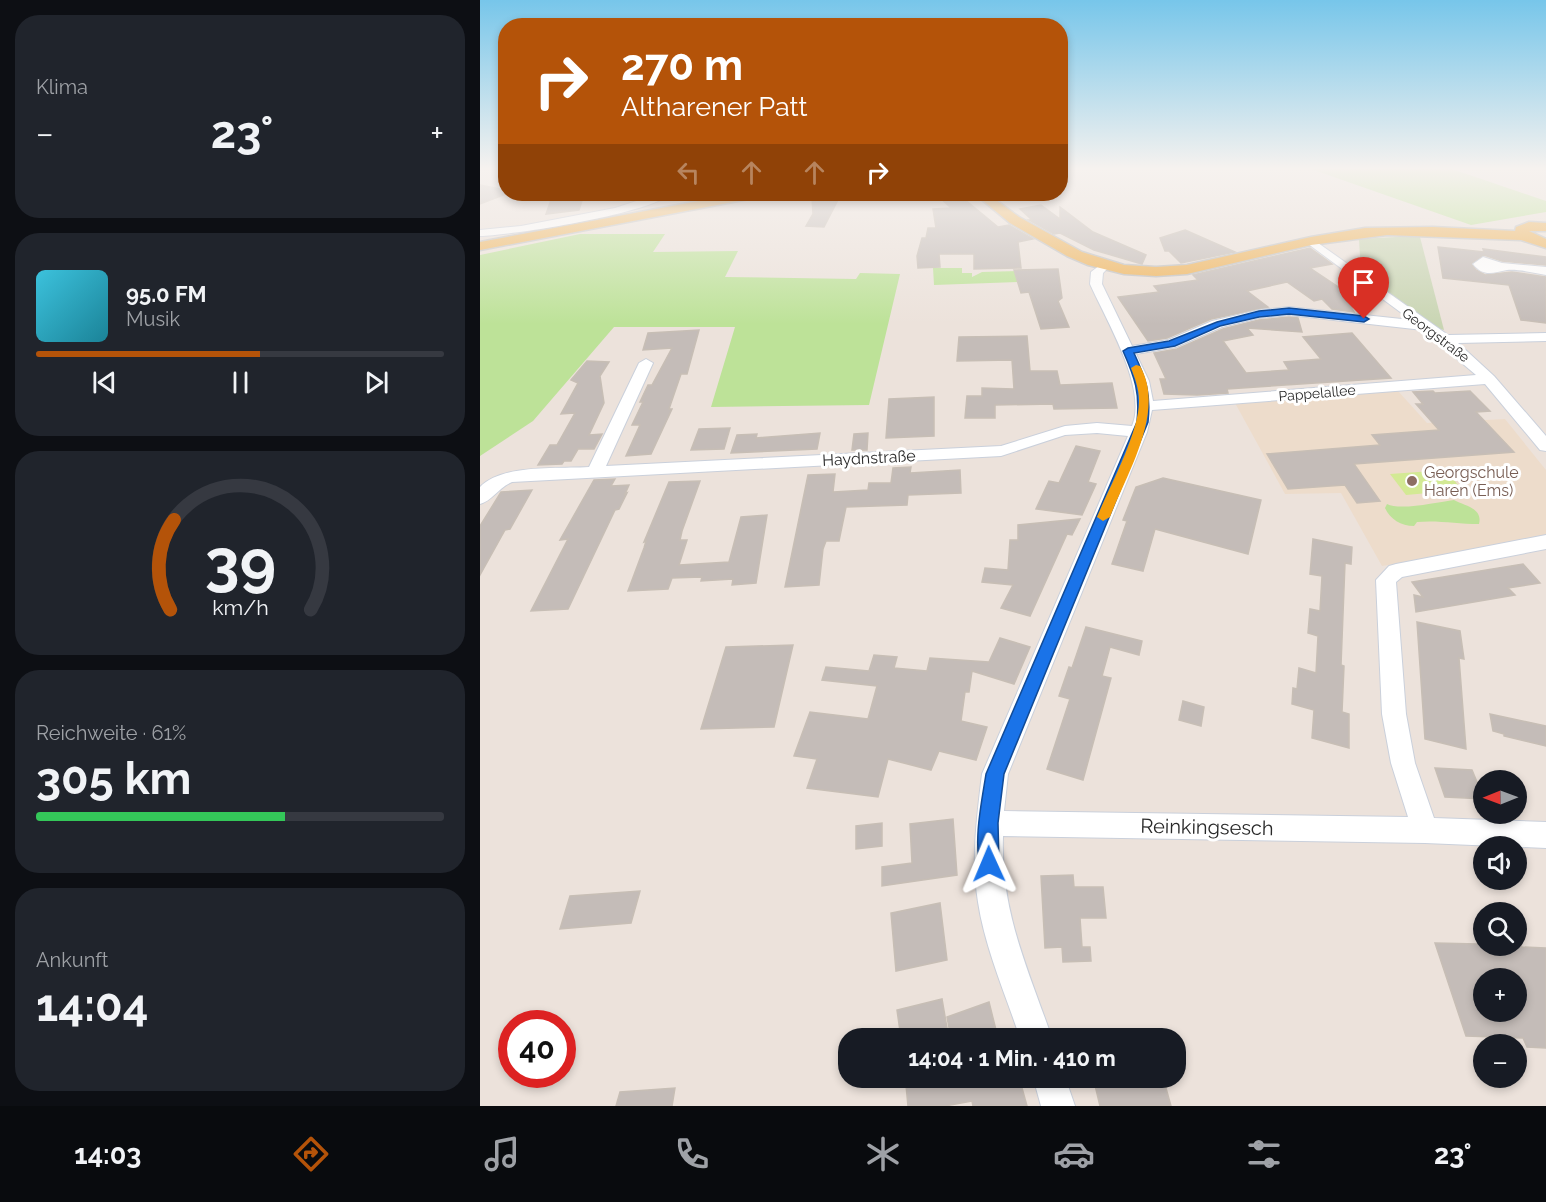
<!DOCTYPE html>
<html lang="de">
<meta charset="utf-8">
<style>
:root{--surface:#171b24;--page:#20242c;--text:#f1f3f6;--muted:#9ea1a6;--line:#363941;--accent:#b45309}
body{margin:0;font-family:Raleway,sans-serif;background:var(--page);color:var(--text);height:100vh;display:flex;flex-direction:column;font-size:22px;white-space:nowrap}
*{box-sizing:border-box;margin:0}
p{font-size:20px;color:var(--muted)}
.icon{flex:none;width:33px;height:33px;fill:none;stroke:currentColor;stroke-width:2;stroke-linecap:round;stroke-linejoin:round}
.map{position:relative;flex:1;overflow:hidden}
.sheet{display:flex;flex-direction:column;gap:15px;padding:15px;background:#0d0f14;width:480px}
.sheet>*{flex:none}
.guide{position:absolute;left:18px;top:18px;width:570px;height:183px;border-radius:24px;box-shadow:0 3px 9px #0003;background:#b45309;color:#fff;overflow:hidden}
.needle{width:39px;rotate:269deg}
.tools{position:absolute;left:993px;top:770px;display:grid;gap:12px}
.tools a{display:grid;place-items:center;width:54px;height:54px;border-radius:50%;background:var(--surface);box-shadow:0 3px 9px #0003;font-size:30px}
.speed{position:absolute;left:18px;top:1010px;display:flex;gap:12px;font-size:30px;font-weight:700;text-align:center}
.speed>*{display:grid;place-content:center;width:78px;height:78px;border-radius:50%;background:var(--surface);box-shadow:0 3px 9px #0003;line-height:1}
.speed .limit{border:9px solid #d22;background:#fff;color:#111}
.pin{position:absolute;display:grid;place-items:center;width:51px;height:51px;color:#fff;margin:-62px -26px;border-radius:50% 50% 50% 0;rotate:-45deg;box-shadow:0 0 6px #0007}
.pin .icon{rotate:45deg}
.me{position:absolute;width:66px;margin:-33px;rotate:359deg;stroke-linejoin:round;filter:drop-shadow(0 0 4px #0008)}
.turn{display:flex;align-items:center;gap:21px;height:126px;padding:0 24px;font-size:27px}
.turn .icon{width:78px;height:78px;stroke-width:2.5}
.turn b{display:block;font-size:42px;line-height:51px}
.lanes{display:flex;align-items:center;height:57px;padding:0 24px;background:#0003;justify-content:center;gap:30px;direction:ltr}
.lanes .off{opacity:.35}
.big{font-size:45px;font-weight:700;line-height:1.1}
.sheet .card{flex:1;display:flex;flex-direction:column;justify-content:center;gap:9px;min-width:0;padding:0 21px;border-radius:24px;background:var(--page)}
.sheet .dial{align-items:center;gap:0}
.dial svg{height:156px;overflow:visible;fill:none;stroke:var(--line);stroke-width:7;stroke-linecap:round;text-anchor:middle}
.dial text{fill:var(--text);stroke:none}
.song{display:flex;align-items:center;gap:18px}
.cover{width:72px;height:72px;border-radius:9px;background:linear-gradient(135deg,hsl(190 70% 55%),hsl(190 70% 35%))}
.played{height:6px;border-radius:3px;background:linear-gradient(90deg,var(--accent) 55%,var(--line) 55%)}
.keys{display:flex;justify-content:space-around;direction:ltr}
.heat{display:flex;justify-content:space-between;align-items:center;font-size:33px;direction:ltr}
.charge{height:9px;border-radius:4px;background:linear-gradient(90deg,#34c759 61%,var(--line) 0)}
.trip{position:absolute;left:358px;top:1028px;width:348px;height:60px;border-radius:24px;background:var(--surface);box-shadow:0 3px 9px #0003;font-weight:700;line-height:60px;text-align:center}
.dock{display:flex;height:96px;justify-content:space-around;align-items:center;background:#090b0e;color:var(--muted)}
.dock .icon{width:42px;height:42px}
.dock .active{color:var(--accent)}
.dock b{font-size:27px;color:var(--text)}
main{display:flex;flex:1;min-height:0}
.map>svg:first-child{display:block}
.education{fill:#eddccb}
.green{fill:#bde298}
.cemetery{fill:#c9d5b3}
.pitch{fill:#d3e994}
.building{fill:#c4bcb8;stroke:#c7beb5;stroke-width:1.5;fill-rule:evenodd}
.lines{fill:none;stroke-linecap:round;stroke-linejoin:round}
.minor-casing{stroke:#cad0db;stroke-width:2}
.major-casing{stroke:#c3c3c3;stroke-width:3}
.minor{fill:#fff;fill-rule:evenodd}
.major{fill:#efb55d;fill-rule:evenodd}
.route{fill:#1a73e8;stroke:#114b97;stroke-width:1.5}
.slow{fill:#f59e0b}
.education-dot{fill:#8d6e63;stroke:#fff;stroke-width:2}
.labels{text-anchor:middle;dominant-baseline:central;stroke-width:6;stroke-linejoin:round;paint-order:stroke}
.far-street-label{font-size:14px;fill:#292929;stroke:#fff}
.street-label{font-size:16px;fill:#292929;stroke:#fff}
.education-label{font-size:16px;fill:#785e54;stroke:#fff;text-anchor:start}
.near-street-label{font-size:20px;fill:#292929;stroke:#fff}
</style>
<main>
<section class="sheet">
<div class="card"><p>Klima</p>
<div class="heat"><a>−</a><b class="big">23°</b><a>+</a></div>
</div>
<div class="card">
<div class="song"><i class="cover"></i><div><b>95.0 FM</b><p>Musik</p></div></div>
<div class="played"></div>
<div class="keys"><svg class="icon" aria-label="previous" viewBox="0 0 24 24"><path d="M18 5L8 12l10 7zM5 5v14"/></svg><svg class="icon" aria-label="pause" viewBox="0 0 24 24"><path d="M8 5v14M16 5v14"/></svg><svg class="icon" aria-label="next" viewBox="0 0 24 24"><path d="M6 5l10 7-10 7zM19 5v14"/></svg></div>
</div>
<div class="card dial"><svg viewBox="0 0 100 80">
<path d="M14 69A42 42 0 1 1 86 69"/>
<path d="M14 69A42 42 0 0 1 16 23" stroke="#b45309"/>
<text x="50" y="56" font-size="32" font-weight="700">39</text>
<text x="50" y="72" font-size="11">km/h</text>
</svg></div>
<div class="card"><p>Reichweite · 61%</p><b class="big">305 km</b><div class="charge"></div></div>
<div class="card"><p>Ankunft</p><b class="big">14:04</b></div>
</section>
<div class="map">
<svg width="1066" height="1106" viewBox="0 0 1066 1106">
<rect width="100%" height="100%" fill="#ece2db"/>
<polygon class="education" points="918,391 947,423 1025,419 1066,470 1066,540 902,566 861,493 805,494 755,403"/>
<g class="green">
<polygon points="831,169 972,169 1066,201 1066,212 991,225"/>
<polygon points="100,234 185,234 173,252 258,251 245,277 376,279 380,273 420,274 389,405 231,407 255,327 134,327 53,421 0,456 0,255"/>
<polygon points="453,268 482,268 482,273 492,273 492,277 502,272 539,271 541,282 454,285"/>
<path d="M 974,500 C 985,506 1003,508 999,524 C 977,524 958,520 937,522 L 934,526 C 921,526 910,519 905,508 L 907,504 C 920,511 958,502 974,500 Z"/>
</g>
<polygon class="cemetery" points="916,237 940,237 964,330 960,329 881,274 879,239"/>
<polygon class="pitch" points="966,470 982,490 926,495 910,474"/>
<g class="building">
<polygon points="0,185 26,190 26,194 0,204"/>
<polygon points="104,194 99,210 66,214 72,197"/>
<polygon points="456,194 478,194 518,227 529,225 553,239 538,242 541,268 494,269 494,254 459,254 460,267 438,268 437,256 442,238 446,238 448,228 456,228 453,209 471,208"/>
<polygon points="360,196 344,227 326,226 333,214 332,198"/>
<polygon points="561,205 580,219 580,207 613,232 666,255 662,264 614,250 580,233 574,234 549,220 552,220 540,209"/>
<polygon points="705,230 755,252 701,263 689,251 685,251 680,238"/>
<polygon points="958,247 1004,252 1003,249 1066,257 1066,265 1022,261 1004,255 991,264 996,270 1005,275 1032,272 1066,277 1066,323 1041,320 1029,285 963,278"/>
<polygon points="830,248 852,264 830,268 863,290 867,289 888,305 871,307 874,312 852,309 842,299 834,301 807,282 767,291 788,307 731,319 687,338 668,341 638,297 679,292 674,286 718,280 713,275"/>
<polygon points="578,269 582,298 578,301 589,327 561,329 549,292 541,293 534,270"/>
<polygon points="809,317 818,318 822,332 767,328 773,335 743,341 766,373 809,370 804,362 841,359 823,337 872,333 911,378 747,389 748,393 717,395 684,394 680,379 686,379 674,353 697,349 743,329 779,320"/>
<polygon points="219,330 207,374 201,374 189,409 192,409 171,454 146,456 160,425 152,425 163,402 160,402 168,385 172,385 192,348 163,350 168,333"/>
<polygon points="547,336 550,371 577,371 580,385 632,383 637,408 574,409 573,404 515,405 515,418 485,418 487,396 502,396 502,388 534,389 532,360 477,361 479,337"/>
<polygon points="107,361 129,362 120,376 124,403 109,435 122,434 114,449 98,449 91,461 84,461 82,464 58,465 70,445 77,445 95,413 81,414 98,383 91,380"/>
<polygon points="953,391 955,393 990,391 1010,411 996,412 1034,452 874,464 900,501 877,503 865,485 808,489 787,454 900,445 892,435 959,430 936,404 943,404 933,392"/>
<polygon points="454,397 454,436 406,438 409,399"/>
<polygon points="250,428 244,449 211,450 219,429"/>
<polygon points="340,433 337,449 251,453 257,435 277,434 276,438"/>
<polygon points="388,433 387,450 372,450 374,434"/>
<polygon points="596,446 620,451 608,482 616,484 602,515 556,509 569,481 579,483"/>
<polygon points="431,467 430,473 480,470 481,493 428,495 427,505 366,507 359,541 346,541 343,549 339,585 305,587 328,475 355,474 353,492 388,490 389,483 411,483 413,468"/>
<polygon points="683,478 781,500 768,554 675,529 663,571 632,564 647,521 643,520 656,487"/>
<polygon points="135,479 131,486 149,485 145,494 147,493 139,509 135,510 88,609 51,611 88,539 80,540 114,480"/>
<polygon points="220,481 202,531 200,540 207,540 199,565 249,562 261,517 287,515 276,583 252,585 253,579 221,581 222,577 192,578 188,589 148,591 164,548 166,541 164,542 189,482"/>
<polygon points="52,490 30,529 25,530 0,575 0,526 21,492"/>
<polygon points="600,519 592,535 587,534 550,616 521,608 533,585 502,582 505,568 528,570 530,540 538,540 538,525"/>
<polygon points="833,539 872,547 871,564 865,563 861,665 864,666 862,712 869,714 869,748 832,738 834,710 812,704 813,688 817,689 819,668 836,673 838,636 828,633 830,609 840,611 842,576 830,574"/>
<polygon points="1043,564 1060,583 1028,588 1035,595 936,612 934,595 943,597 932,582"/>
<polygon points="937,622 980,631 984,659 979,658 986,749 945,739"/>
<polygon points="606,627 662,641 659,655 630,647 622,676 631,678 603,780 567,769 590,699 579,696 589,667 592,668"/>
<polygon points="520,638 550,647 534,684 492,671 489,692 485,692 481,721 507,727 496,760 459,751 451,770 408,759 398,797 327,788 337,759 314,756 330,712 388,719 397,686 342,680 346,667 389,671 394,655 417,657 414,668 447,671 450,658 509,662"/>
<polygon points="313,645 294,727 221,729 246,647"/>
<polygon points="703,701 724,707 721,726 699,720"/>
<polygon points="1010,714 1066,726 1066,746 1024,736 1024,734 1013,731"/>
<polygon points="955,768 992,770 1004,799 965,797"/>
<polygon points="473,819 477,875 402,886 402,867 432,863 430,824"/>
<polygon points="402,823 402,846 376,849 376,826"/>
<polygon points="593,875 594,887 623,887 626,918 600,918 602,947 610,947 611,961 583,962 582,947 565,948 561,876"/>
<polygon points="160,891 151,923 80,929 90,896"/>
<polygon points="460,903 467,960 416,971 411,913"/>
<path d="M 955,943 L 1041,945 L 1042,947 L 1066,948 L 1066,1048 L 1047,1047 L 1043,1038 L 986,1036 ZM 1004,978 L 1036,978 L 1036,1011 L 1004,1011 Z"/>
<polygon points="462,999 467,1028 421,1038 417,1010"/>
<polygon points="509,1002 518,1038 471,1038 467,1017"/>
<polygon points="464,1077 539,1077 547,1106 493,1106 492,1101 465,1106 428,1106 426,1085"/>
<polygon points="613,1077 657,1077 660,1088 684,1081 691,1106 620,1106"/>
<polygon points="195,1088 192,1106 136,1106 140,1092"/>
</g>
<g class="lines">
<g class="minor-casing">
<g id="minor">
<path d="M 178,194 L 190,194 C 168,214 34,235 0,236 L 0,230 L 41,226 L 135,208 Z"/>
<path d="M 831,238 L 968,335 L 1066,333 L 1066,341 L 978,343 L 1014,376 L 1066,436 L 1066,451 L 1060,450 L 1005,384 L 672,410 L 667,432 L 528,774 L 524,811 L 928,817 L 911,763 L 902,714 L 896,580 L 909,566 L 916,564 L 1066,535 L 1066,549 L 922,577 L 916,582 L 926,714 L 935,763 L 954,818 L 1066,822 L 1066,848 L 945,843 L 523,836 C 520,910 548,969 572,1038 L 540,1038 C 525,993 505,948 498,902 C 491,859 497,816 502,774 L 648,436 L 617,433 L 585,435 L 521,456 L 32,482 C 18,488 12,501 0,504 L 0,487 C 22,464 77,469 109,467 L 159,363 L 166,359 L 173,363 L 126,466 L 521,446 L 585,426 L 617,423 L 652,426 C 668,389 626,320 610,284 L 611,272 L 624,262 L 630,266 L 623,273 L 622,284 L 652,346 L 688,340 L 732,321 L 779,310 L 809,307 L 931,320 L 827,243 L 825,241 ZM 809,315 L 943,330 L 996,375 L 673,401 L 669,381 L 656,354 L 696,347 L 742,327 L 779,318 Z"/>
<path d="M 1003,257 L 1022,263 L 1066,267 L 1066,275 C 1054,273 1039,269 1027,270 C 1014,272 1004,278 993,264 Z"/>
<polygon points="553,1077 585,1077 595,1106 561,1106"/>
</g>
</g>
<g class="major-casing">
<g id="major">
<polygon points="256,194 280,194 274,198 0,250 0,242"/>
<polygon points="495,194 508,194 539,217 602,252 644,265 676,267 707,265 831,237 885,228 953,227 1035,231 1036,227 1049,222 1066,223 1066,231 1049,231 1066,239 1066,248 1041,240 907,235 831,245 707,274 676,276 644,274 608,265 587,256 530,223"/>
</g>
</g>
<use href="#minor" class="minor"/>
<use href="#major" class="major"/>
</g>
<linearGradient id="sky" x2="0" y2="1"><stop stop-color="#77c6ea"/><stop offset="0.52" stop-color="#f6f2ef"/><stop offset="1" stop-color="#f6f2ef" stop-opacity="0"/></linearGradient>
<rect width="1066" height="324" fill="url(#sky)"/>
<path class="route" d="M 809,308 L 884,316 L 889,319 L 884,322 L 809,314 L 779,317 L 740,326 L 695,346 L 654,353 C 666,379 671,393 668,422 L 524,774 L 518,823 L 519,864 L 516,871 L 509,874 L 502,871 C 492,846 502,800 506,774 L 657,422 C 660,392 655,378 643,351 L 648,348 L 689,341 L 737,322 L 779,311 Z"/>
<path class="slow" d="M 656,365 L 660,366 C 686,411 647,473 630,517 L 623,521 L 617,517 C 630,486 660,431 659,400 C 659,389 655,378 651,368 Z"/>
<circle class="education-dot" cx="932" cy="481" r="6"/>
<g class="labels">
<g class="far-street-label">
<text transform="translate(956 335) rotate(37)">Georgstraße</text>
<text transform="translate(837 393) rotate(-5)">Pappelallee</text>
</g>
<g class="street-label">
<text transform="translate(389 458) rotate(-3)">Haydnstraße</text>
</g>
<g class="education-label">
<text x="944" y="472">Georgschule<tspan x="944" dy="18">Haren (Ems)</tspan></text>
</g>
<g class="near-street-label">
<text transform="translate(727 827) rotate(1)">Reinkingsesch</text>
</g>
</g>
</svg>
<div class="tools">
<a><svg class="needle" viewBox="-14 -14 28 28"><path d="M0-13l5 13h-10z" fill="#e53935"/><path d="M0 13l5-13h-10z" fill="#9ea1a6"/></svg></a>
<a><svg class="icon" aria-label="sound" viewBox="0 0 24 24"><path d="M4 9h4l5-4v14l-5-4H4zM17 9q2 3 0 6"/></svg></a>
<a><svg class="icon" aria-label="search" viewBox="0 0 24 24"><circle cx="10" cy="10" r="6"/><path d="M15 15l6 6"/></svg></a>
<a>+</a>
<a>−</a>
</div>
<div class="speed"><div class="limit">40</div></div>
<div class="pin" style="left:884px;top:319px;background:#d93025"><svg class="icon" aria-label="arrive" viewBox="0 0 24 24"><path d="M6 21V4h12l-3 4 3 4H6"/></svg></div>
<svg class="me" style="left:509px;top:864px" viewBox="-20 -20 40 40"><path d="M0-17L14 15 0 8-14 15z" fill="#1a73e8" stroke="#fff" stroke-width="4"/></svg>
<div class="trip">14:04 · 1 Min. · 410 m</div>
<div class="guide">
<div class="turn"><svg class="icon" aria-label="right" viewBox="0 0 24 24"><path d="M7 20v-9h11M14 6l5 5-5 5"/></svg><div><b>270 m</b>Altharener Patt</div></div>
<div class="lanes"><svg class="icon off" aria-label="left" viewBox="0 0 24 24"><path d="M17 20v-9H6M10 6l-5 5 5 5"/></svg><svg class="icon off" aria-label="ahead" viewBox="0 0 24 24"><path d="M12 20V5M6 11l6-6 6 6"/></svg><svg class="icon off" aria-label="ahead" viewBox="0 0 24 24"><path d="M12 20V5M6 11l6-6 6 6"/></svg><svg class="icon" aria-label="right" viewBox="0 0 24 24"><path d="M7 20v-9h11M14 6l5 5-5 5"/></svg></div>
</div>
</div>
</main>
<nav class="dock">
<b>14:03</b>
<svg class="icon active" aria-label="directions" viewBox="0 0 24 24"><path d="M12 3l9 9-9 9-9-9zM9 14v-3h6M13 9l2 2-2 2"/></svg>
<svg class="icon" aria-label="music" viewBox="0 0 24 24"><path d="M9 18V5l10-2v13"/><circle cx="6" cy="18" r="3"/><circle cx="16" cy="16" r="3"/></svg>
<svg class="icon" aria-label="phone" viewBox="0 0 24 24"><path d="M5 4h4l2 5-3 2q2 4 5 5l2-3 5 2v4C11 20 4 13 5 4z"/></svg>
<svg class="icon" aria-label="climate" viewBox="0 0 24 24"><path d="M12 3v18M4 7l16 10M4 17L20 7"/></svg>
<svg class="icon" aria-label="car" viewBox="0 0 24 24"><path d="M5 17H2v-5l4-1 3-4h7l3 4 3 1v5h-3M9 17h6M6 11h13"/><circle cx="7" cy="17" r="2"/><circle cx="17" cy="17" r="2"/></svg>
<svg class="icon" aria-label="filters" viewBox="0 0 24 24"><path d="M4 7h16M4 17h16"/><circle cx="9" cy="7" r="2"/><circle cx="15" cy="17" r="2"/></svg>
<b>23°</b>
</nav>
